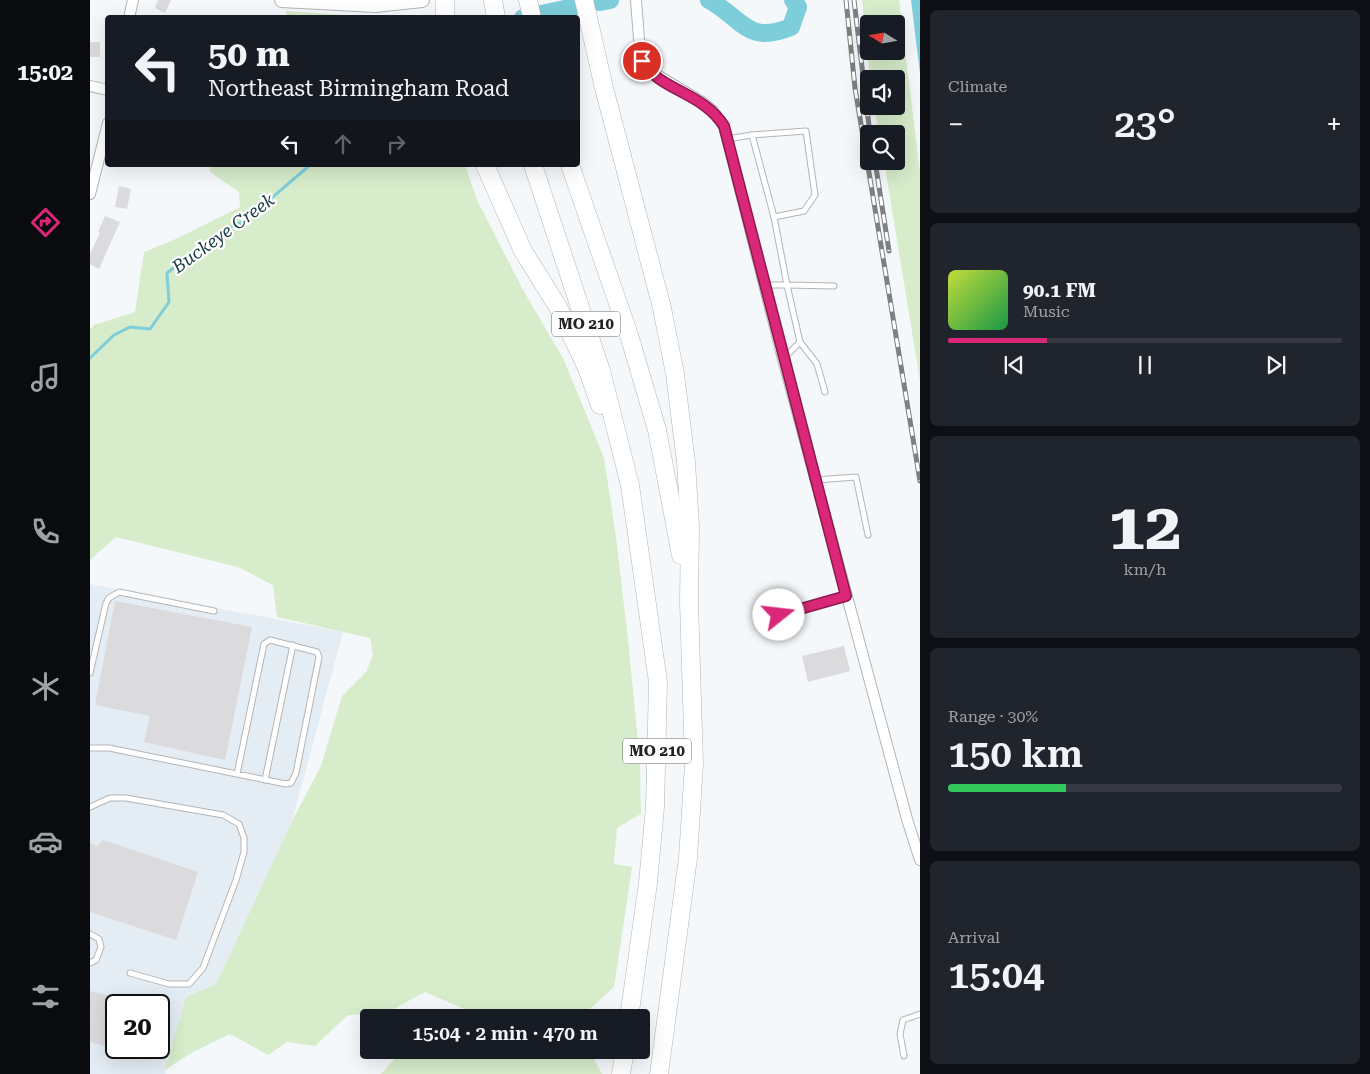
<!DOCTYPE html>
<meta charset="utf-8">
<style>
:root{--surface:#171b24;--page:#20242c;--text:#f1f3f6;--muted:#9ea1a6;--line:#363941;--accent:#db2777}
body{margin:0;font-family:"Roboto Serif",serif;background:var(--page);color:var(--text);height:100vh;display:flex;flex-direction:column;font-size:19px;white-space:nowrap}
*{box-sizing:border-box;margin:0}
p{font-size:16px;color:var(--muted)}
.icon{flex:none;width:28px;height:28px;fill:none;stroke:currentColor;stroke-width:2;stroke-linecap:round;stroke-linejoin:round}
.map{position:relative;flex:1;overflow:hidden}
.sheet{display:flex;flex-direction:column;gap:10px;padding:10px;background:#0d0f14;width:450px}
.sheet>*{flex:none}
.guide{position:absolute;left:15px;top:15px;width:475px;height:152px;border-radius:5px;box-shadow:0 5px 20px #0002;background:#171b24;color:var(--text);overflow:hidden}
.needle{width:32px;rotate:281deg}
.fabs{position:absolute;left:770px;top:15px;display:grid;gap:10px}
.fabs a{display:grid;place-items:center;width:45px;height:45px;border-radius:5px;background:var(--surface);box-shadow:0 5px 20px #0002;font-size:25px}
.speed{position:absolute;left:15px;top:994px;display:flex;gap:10px;font-size:25px;font-weight:700;text-align:center}
.speed>*{display:grid;place-content:center;width:65px;height:65px;border-radius:50%;background:var(--surface);box-shadow:0 5px 20px #0002;line-height:1}
.speed .limit{border:2px solid #111;border-radius:8px;background:#fff;color:#111}
.pin{position:absolute;display:grid;place-items:center;width:42px;height:42px;color:#fff;margin:-21px;border:2px solid #fff;border-radius:50%;box-shadow:0 1px 5px #0007}
.me{position:absolute;width:55px;margin:-28px;rotate:74deg;stroke-linejoin:round;filter:drop-shadow(0 0 4px #0008)}
.turn{display:flex;align-items:center;gap:18px;height:105px;padding:0 20px;font-size:22px}
.turn .icon{width:65px;height:65px;stroke-width:2.5}
.turn b{display:block;font-size:35px;line-height:42px}
.lanes{display:flex;align-items:center;height:48px;padding:0 20px;background:#0003;justify-content:center;gap:25px;direction:ltr}
.lanes .off{opacity:.35}
.big{font-size:38px;font-weight:600;line-height:1.1}
.sheet .card{flex:1;display:flex;flex-direction:column;justify-content:center;gap:8px;min-width:0;padding:0 18px;border-radius:8px;background:var(--page)}
.sheet .dial{align-items:center;gap:0}
.dial b{font-size:65px;line-height:1}
.song{display:flex;align-items:center;gap:15px}
.cover{width:60px;height:60px;border-radius:8px;background:linear-gradient(135deg,hsl(70 70% 55%),hsl(140 70% 35%))}
.played{height:5px;border-radius:2px;background:linear-gradient(90deg,var(--accent) 25%,var(--line) 25%)}
.keys{display:flex;justify-content:space-around;direction:ltr}
.heat{display:flex;justify-content:space-between;align-items:center;font-size:28px;direction:ltr}
.charge{height:8px;border-radius:4px;background:linear-gradient(90deg,#34c759 30%,var(--line) 0)}
.trip{position:absolute;left:270px;top:1009px;width:290px;height:50px;border-radius:5px;background:var(--surface);box-shadow:0 5px 20px #0002;font-weight:600;line-height:50px;text-align:center}
main{display:flex;flex:1;min-height:0}
.menu{display:flex;flex-direction:column;width:90px;justify-content:space-around;align-items:center;background:#090b0e;color:var(--muted)}
.menu .icon{width:35px;height:35px}
.menu .active{color:var(--accent)}
.menu b{font-size:22px;color:var(--text)}
.map>svg:first-child{display:block}
.built{fill:#e4edf4;fill-rule:evenodd}
.green{fill:#d6ecca;fill-rule:evenodd}
.water{fill:#7ecdda}
.lines{fill:none;stroke-linecap:round;stroke-linejoin:round}
.stream{stroke:#7ecdda;stroke-width:3}
.river{stroke:#7ecdda;stroke-width:18}
.building{fill:#dbdadc}
.service-casing{stroke:#b2b5b7;stroke-width:7}
.minor-casing{stroke:#b2b5b7;stroke-width:12}
.secondary-casing{stroke:#b2b5b7;stroke-width:16}
.motorway-casing{stroke:#b2b5b7;stroke-width:19}
.service{stroke:#fff;stroke-width:5}
.minor{stroke:#fff;stroke-width:10}
.secondary{stroke:#fff;stroke-width:14}
.motorway{stroke:#fff;stroke-width:18}
.rail-casing{stroke:#7d7f80;stroke-width:5}
.rail{stroke:#fff;stroke-width:3;stroke-dasharray:9;stroke-linecap:butt}
.route-casing{stroke:#8e194d;stroke-width:12}
.route{stroke:#db2777;stroke-width:9}
.labels{text-anchor:middle;dominant-baseline:central;stroke-width:4.5;stroke-linejoin:round;paint-order:stroke}
.shield{fill:#fff;stroke:#646565;stroke-width:1}
.shield-label{font-size:15px;font-weight:bold;fill:#222323}
.water-label{font-size:18px;font-style:italic;fill:#153a40;stroke:#fff}
</style>
<main>
<nav class="menu">
<b>15:02</b>
<svg class="icon active" aria-label="directions" viewBox="0 0 24 24"><path d="M12 3l9 9-9 9-9-9zM9 14v-3h6M13 9l2 2-2 2"/></svg>
<svg class="icon" aria-label="music" viewBox="0 0 24 24"><path d="M9 18V5l10-2v13"/><circle cx="6" cy="18" r="3"/><circle cx="16" cy="16" r="3"/></svg>
<svg class="icon" aria-label="phone" viewBox="0 0 24 24"><path d="M5 4h4l2 5-3 2q2 4 5 5l2-3 5 2v4C11 20 4 13 5 4z"/></svg>
<svg class="icon" aria-label="climate" viewBox="0 0 24 24"><path d="M12 3v18M4 7l16 10M4 17L20 7"/></svg>
<svg class="icon" aria-label="car" viewBox="0 0 24 24"><path d="M5 17H2v-5l4-1 3-4h7l3 4 3 1v5h-3M9 17h6M6 11h13"/><circle cx="7" cy="17" r="2"/><circle cx="17" cy="17" r="2"/></svg>
<svg class="icon" aria-label="filters" viewBox="0 0 24 24"><path d="M4 7h16M4 17h16"/><circle cx="9" cy="7" r="2"/><circle cx="15" cy="17" r="2"/></svg>
</nav>
<div class="map">
<svg width="830" height="1074" viewBox="0 0 830 1074">
<rect width="100%" height="100%" fill="#f5f8fa"/>
<path class="built" d="M 0,584 L 253,632 L 202,821 L 126,984 L 96,997 L 75,1074 L 0,1074 ZM 26,1005 L 69,1005 L 69,1048 L 26,1048 Z"/>
<g class="green">
<path d="M 772,0 L 809,0 L 830,172 L 830,381 L 794,161 L 806,161 L 806,134 L 789,134 L 784,106 L 806,106 L 806,79 L 780,79 ZM 779,24 L 806,24 L 806,51 L 779,51 Z"/>
<polygon points="196,11 270,16 273,17 196,17"/>
<polygon points="120,165 375,165 387,200 432,288 474,360 514,458 526,536 539,649 550,763 551,814 527,828 524,864 542,867 524,987 491,1017 384,1017 381,1012 335,992 296,1013 258,1015 225,1046 197,1042 178,1055 140,1034 103,1052 75,1070 96,997 126,984 202,821 231,766 252,696 276,672 283,655 280,638 187,617 183,585 148,567 26,537 0,560 0,330 4,325 45,312 54,252 88,238 150,207 149,192 120,172"/>
<polygon points="312,1050 499,1050 512,1074 291,1074"/>
</g>
<polygon class="water" points="821,0 830,0 830,74 822,8"/>
<g class="lines">
<polyline class="stream" points="0,358 24,335 40,327 60,329 79,302 77,273 134,230 156,220 220,165"/>
<g class="river">
<path d="M 619,0 C 653,19 657,45 701,27 L 708,7 L 703,0"/>
<polyline points="510,2 520,0"/>
<polyline points="433,18 484,7"/>
</g>
</g>
<g class="building">
<polygon points="68,0 81,0 75,13 65,8"/>
<rect x="0" y="42" width="10" height="15"/>
<polygon points="29,186 41,189 37,209 25,207"/>
<polygon points="15,216 30,222 9,269 0,264 0,254 10,233 8,232"/>
<polygon points="25,601 162,627 135,760 54,742 60,716 5,705"/>
<polygon points="754,646 760,671 718,682 712,656"/>
<polygon points="13,840 108,872 86,940 0,912 0,843 8,846"/>
<polygon points="0,991 45,1002 45,1005 26,1005 26,1049 0,1042"/>
<polygon points="34,1048 64,1048 62,1057 34,1050"/>
</g>
<g class="lines">
<g class="service-casing">
<g id="service">
<polyline points="662,135 716,131 725,195 714,211 684,217"/>
<polyline points="637,139 662,135 684,217 697,285 744,286"/>
<polyline points="676,285 697,285 710,342 693,359"/>
<polyline points="710,342 727,364 735,392"/>
<polyline points="726,480 766,477 778,535"/>
<polyline points="689,615 756,595"/>
<polyline points="0,673 16,603 19,598 29,592 124,611"/>
<polyline points="0,748 19,748 196,784 201,783 206,773 229,657 227,652 180,640 174,644 147,774"/>
<polyline points="175,780 203,645"/>
<polyline points="0,807 20,798 36,798 133,815 149,824 154,838 154,852 146,880 113,968 99,984 79,984 40,973"/>
<polyline points="0,934 9,939 11,947 6,960 0,963"/>
<polyline points="814,1056 810,1034 813,1020 830,1014"/>
</g>
</g>
<g class="minor-casing">
<g id="minor">
<polyline points="546,0 550,52 557,69 612,102 623,111 634,126 693,359 817,819 830,860"/>
<polyline points="39,18 43,0"/>
<polyline points="0,86 18,90"/>
<polyline points="0,194 18,123"/>
</g>
</g>
<g class="secondary-casing">
<polyline id="secondary" points="192,0 285,5 332,0"/>
</g>
<g class="motorway-casing">
<g id="motorway">
<polyline points="355,0 355,18"/>
<polyline points="403,0 406,18"/>
<polyline points="438,0 442,18"/>
<polyline points="494,0 514,88 572,308 585,374 596,462 600,526 599,602 604,764 598,858 569,1074"/>
<polyline points="395,165 433,251 468,307 497,368 510,405"/>
<polyline points="443,165 511,371 540,485 568,682 565,807 558,883 539,1018"/>
<polyline points="480,165 539,335 567,430 591,555"/>
<polyline points="531,1074 535,1050"/>
</g>
</g>
<use href="#service" class="service"/>
<use href="#minor" class="minor"/>
<use href="#secondary" class="secondary"/>
<use href="#motorway" class="motorway"/>
<g class="rail-casing">
<g id="rail">
<polyline points="756,0 765,88 830,481"/>
<polyline points="764,0 780,134"/>
<polyline points="785,161 799,251"/>
</g>
</g>
<use href="#rail" class="rail"/>
</g>
<g class="lines">
<g class="route-casing">
<path id="route" d="M 552,61 C 570,91 613,92 634,126 L 756,596 L 689,615"/>
</g>
<use href="#route" class="route"/>
</g>
<g class="labels">
<g class="shield">
<rect x="462" y="311.5" width="68" height="25" rx="4"/>
<rect x="533" y="738.5" width="68" height="25" rx="4"/>
</g>
<g class="shield-label">
<text x="496" y="324">MO 210</text>
<text x="567" y="751">MO 210</text>
</g>
<g class="water-label">
<text transform="translate(133 233) rotate(-36)">Buckeye Creek</text>
</g>
</g>
</svg>
<div class="fabs">
<a><svg class="needle" viewBox="-14 -14 28 28"><path d="M0-13l5 13h-10z" fill="#e53935"/><path d="M0 13l5-13h-10z" fill="#9ea1a6"/></svg></a>
<a><svg class="icon" aria-label="sound" viewBox="0 0 24 24"><path d="M4 9h4l5-4v14l-5-4H4zM17 9q2 3 0 6"/></svg></a>
<a><svg class="icon" aria-label="search" viewBox="0 0 24 24"><circle cx="10" cy="10" r="6"/><path d="M15 15l6 6"/></svg></a>
</div>
<div class="speed"><div class="limit">20</div></div>
<div class="pin" style="left:552px;top:61px;background:#d93025"><svg class="icon" aria-label="arrive" viewBox="0 0 24 24"><path d="M6 21V4h12l-3 4 3 4H6"/></svg></div>
<svg class="me" style="left:689px;top:615px" viewBox="-20 -20 40 40"><circle r="19" fill="#fff"/><path d="M0-13L10 11 0 6-10 11z" fill="#db2777"/></svg>
<div class="trip">15:04 · 2 min · 470 m</div>
<div class="guide">
<div class="turn"><svg class="icon" aria-label="left" viewBox="0 0 24 24"><path d="M17 20v-9H6M10 6l-5 5 5 5"/></svg><div><b>50 m</b>Northeast Birmingham Road</div></div>
<div class="lanes"><svg class="icon" aria-label="left" viewBox="0 0 24 24"><path d="M17 20v-9H6M10 6l-5 5 5 5"/></svg><svg class="icon off" aria-label="ahead" viewBox="0 0 24 24"><path d="M12 20V5M6 11l6-6 6 6"/></svg><svg class="icon off" aria-label="right" viewBox="0 0 24 24"><path d="M7 20v-9h11M14 6l5 5-5 5"/></svg></div>
</div>
</div>
<section class="sheet">
<div class="card"><p>Climate</p>
<div class="heat"><a>−</a><b class="big">23°</b><a>+</a></div>
</div>
<div class="card">
<div class="song"><i class="cover"></i><div><b>90.1 FM</b><p>Music</p></div></div>
<div class="played"></div>
<div class="keys"><svg class="icon" aria-label="previous" viewBox="0 0 24 24"><path d="M18 5L8 12l10 7zM5 5v14"/></svg><svg class="icon" aria-label="pause" viewBox="0 0 24 24"><path d="M8 5v14M16 5v14"/></svg><svg class="icon" aria-label="next" viewBox="0 0 24 24"><path d="M6 5l10 7-10 7zM19 5v14"/></svg></div>
</div>
<div class="card dial"><b>12</b><p>km/h</p></div>
<div class="card"><p>Range · 30%</p><b class="big">150 km</b><div class="charge"></div></div>
<div class="card"><p>Arrival</p><b class="big">15:04</b></div>
</section>
</main>
